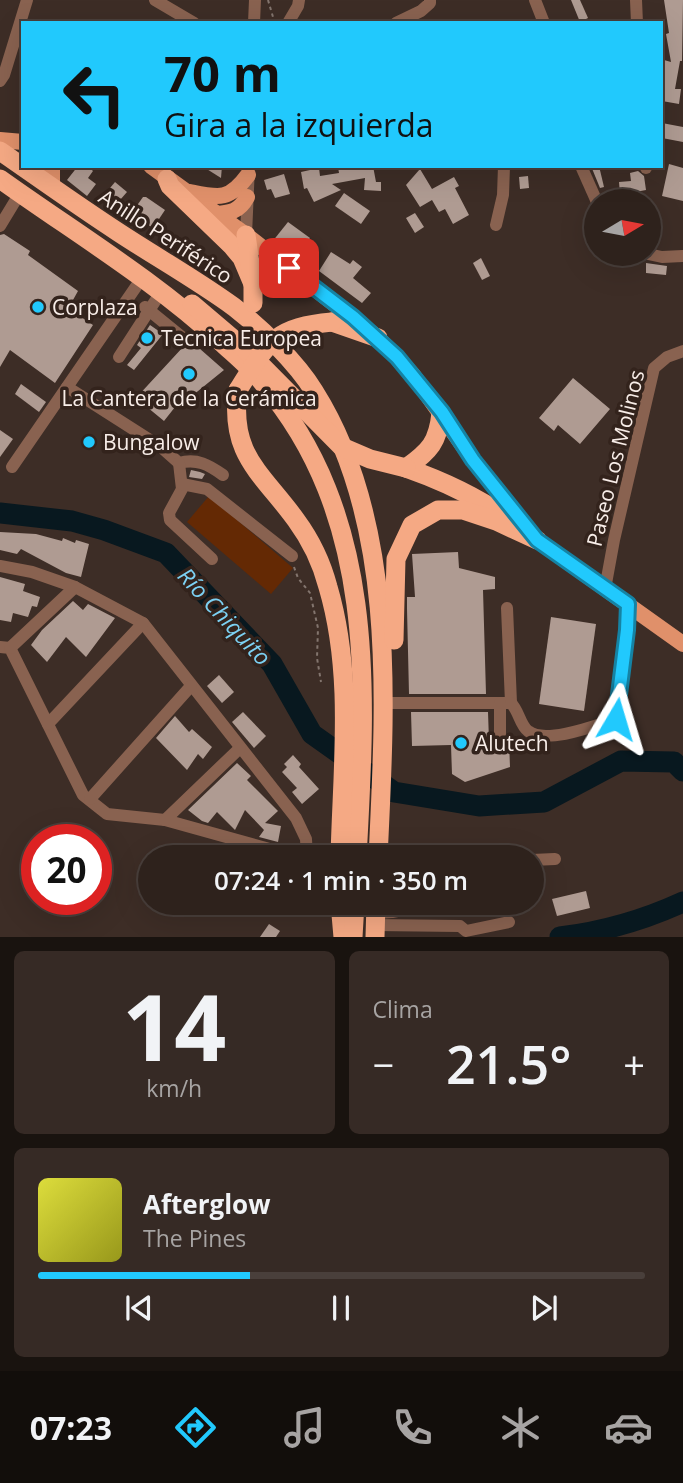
<!DOCTYPE html>
<html lang="es">
<meta charset="utf-8">
<style>
:root{--surface:#2e221c;--page:#362a25;--text:#f1f3f6;--muted:#a7a4a3;--line:#493f3b;--accent:#21c9fd}
body{margin:0;font-family:"Open Sans",sans-serif;background:var(--page);color:var(--text);height:100vh;display:flex;flex-direction:column;font-size:26px;white-space:nowrap}
*{box-sizing:border-box;margin:0}
p{font-size:23px;color:var(--muted)}
.icon{flex:none;width:38px;height:38px;fill:none;stroke:currentColor;stroke-width:2;stroke-linecap:round;stroke-linejoin:round}
.map{position:relative;height:937px;overflow:hidden}
.side{display:flex;flex-direction:column;gap:14px;padding:14px;background:#19130f;flex:1}
.side>*{flex:none}
.guide{position:absolute;left:21px;top:21px;width:642px;height:147px;border-radius:0px;box-shadow:0 7px 28px #0002,0 0 0 2px var(--line);background:#21c9fd;color:#111;overflow:hidden}
.needle{width:46px;rotate:80deg}
.controls{position:absolute;left:584px;top:189px;display:grid;gap:14px}
.controls a{display:grid;place-items:center;width:77px;height:77px;border-radius:50%;background:var(--surface);box-shadow:0 7px 28px #0002,0 0 0 2px var(--line);font-size:35px}
.speed{position:absolute;left:21px;top:824px;display:flex;gap:14px;font-size:35px;font-weight:700;text-align:center}
.speed>*{display:grid;place-content:center;width:91px;height:91px;border-radius:50%;background:var(--surface);box-shadow:0 7px 28px #0002,0 0 0 2px var(--line);line-height:1}
.speed .limit{border:10px solid #d22;background:#fff;color:#111}
.pin{position:absolute;display:grid;place-items:center;width:60px;height:60px;color:#fff;margin:-30px;border-radius:14px;box-shadow:0 4px 10px #0006}
.me{position:absolute;width:77px;margin:-38px;rotate:7deg;stroke-linejoin:round;filter:drop-shadow(0 0 5px #0008)}
.turn{display:flex;align-items:center;gap:24px;height:147px;padding:0 28px;font-size:32px}
.turn .icon{width:91px;height:91px;stroke-width:2.5}
.turn b{display:block;font-size:49px;line-height:60px}
.big{font-size:52px;font-weight:600;line-height:1.1}
.side .tile{flex:1;display:flex;flex-direction:column;justify-content:center;gap:10px;min-width:0;padding:0 24px;border-radius:10px;background:var(--page)}
.side .dial{align-items:center;gap:0}
.dial b{font-size:91px;line-height:1}
.song{display:flex;align-items:center;gap:21px}
.cover{width:84px;height:84px;border-radius:10px;background:linear-gradient(135deg,hsl(60 70% 55%),hsl(60 70% 35%))}
.played{height:7px;border-radius:4px;background:linear-gradient(90deg,var(--accent) 35%,var(--line) 35%)}
.keys{display:flex;justify-content:space-around;direction:ltr}
.heat{display:flex;justify-content:space-between;align-items:center;font-size:38px;direction:ltr}
.side .tiles{flex:1;display:grid;gap:14px;grid-template-columns:1fr 1fr}
.tile:last-child{grid-column:span 2}
.trip{position:absolute;left:138px;top:845px;width:406px;height:70px;border-radius:35px;background:var(--surface);box-shadow:0 7px 28px #0002,0 0 0 2px var(--line);font-weight:600;line-height:70px;text-align:center}
.dock{display:flex;height:112px;justify-content:space-around;align-items:center;background:#120e0b;color:var(--muted)}
.dock .icon{width:49px;height:49px}
.dock .selected{color:var(--accent)}
.dock b{font-size:32px;color:var(--text)}
.map>svg:first-child{display:block}
.green{fill:#642904}
.lines{fill:none;stroke-linecap:round;stroke-linejoin:round}
.river{stroke:#08181f;stroke-width:21}
.building{fill:#af9b92}
.path{stroke:#83756e;stroke-width:2;stroke-dasharray:3.5 3.5;stroke-linecap:butt}
.minor{stroke:#896250;stroke-width:12}
.major{stroke:#e0906a;stroke-width:16}
.highway{stroke:#f5a984;stroke-width:19}
.highway-bridge{stroke:#f5a984;stroke-width:19}
.route-casing{stroke:#1583a4;stroke-width:18}
.route{stroke:#21c9fd;stroke-width:12}
.poi-dot{fill:#21c9fd;stroke:#33231c;stroke-width:2.5}
.labels{text-anchor:middle;dominant-baseline:central;stroke-width:7;stroke-linejoin:round;paint-order:stroke}
.street-label{font-size:21px;fill:#f8ede8;stroke:#33231c}
.poi-label{font-size:21px;fill:#f8ede8;stroke:#33231c;text-anchor:start}
.water-label{font-size:23px;font-style:italic;fill:#7cd1f3;stroke:#33231c}
</style>
<div class="map">
<svg width="683" height="937" viewBox="0 0 683 937">
<rect width="100%" height="100%" fill="#3d2d26"/>
<polygon class="green" points="209,496 293,568 271,594 187,522"/>
<g class="lines">
<g class="river">
<polyline points="0,513 72,521 104,530 166,553 272,664 312,734 394,792 479,806 544,802 621,761 674,762 683,771"/>
<path d="M 560,937 C 601,932 646,919 683,902"/>
</g>
</g>
<g class="building">
<polygon points="571,0 580,0 588,18 580,22"/>
<polygon points="664,0 683,0 682,61 680,61 675,89 681,89 679,104 662,101 662,75 664,60 671,62 666,34 669,33"/>
<polygon points="662,123 683,127 683,142 662,138"/>
<polygon points="669,164 683,168 683,201 662,196"/>
<polygon points="78,166 88,166 93,171 88,178 96,184 87,196 67,180"/>
<polygon points="202,166 222,166 221,178"/>
<polygon points="373,166 376,182 381,182 381,191 364,190 365,178 332,184 341,190 314,202 307,188 304,189 301,172 319,168 320,176 339,173 338,167"/>
<polygon points="591,166 599,166 604,187 600,188"/>
<polygon points="420,169 432,189 454,177 459,186 455,188 469,215 453,224 445,209 439,212 432,200 420,207 406,185"/>
<polygon points="638,171 644,176 646,190 620,195 619,182 631,181 630,173"/>
<polygon points="284,174 290,194 275,198 271,189 267,190 264,180"/>
<polygon points="528,176 529,188 520,189 519,177"/>
<polygon points="115,182 127,192 113,208 101,199"/>
<polygon points="344,193 370,211 361,224 335,206"/>
<polygon points="143,197 146,197 165,210 153,228 131,214"/>
<polygon points="415,213 424,227 415,233 406,218"/>
<polygon points="288,222 310,238 294,257 272,242"/>
<polygon points="4,234 30,251 28,255 78,291 73,300 79,304 72,311 93,325 55,383 10,350 0,367 0,235"/>
<polygon points="331,252 350,264 353,260 362,267 353,278 371,293 362,303 319,271"/>
<polygon points="481,258 490,276 482,280 473,263"/>
<polygon points="646,263 667,266 666,275 646,273"/>
<polygon points="150,325 163,334 134,370 127,365 141,348 137,345"/>
<polygon points="191,341 224,370 182,404 179,402 164,421 136,398 183,347"/>
<polygon points="573,378 610,409 580,444 558,425 554,431 539,418"/>
<polygon points="21,384 46,402 39,412 15,394"/>
<polygon points="0,430 13,439 0,457"/>
<polygon points="191,470 200,472 205,474 202,479 189,477"/>
<polygon points="0,532 36,534 62,541 63,538 75,543 76,540 89,544 81,577 66,573 21,549 17,554 0,550"/>
<polygon points="458,552 459,568 495,577 495,589 483,590 486,694 409,694 407,609 407,597 415,597 412,554"/>
<polygon points="0,577 25,584 23,591 40,597 37,607 32,606 28,617 13,613 11,622 0,620"/>
<polygon points="73,601 83,610 88,604 115,618 86,657 66,637 47,662 31,645 42,630"/>
<polygon points="551,617 596,624 584,711 539,704"/>
<polygon points="219,675 234,692 222,703 207,686"/>
<polygon points="243,712 266,736 254,748 232,722"/>
<polygon points="411,712 488,712 489,741 501,743 509,740 510,767 465,782 452,774 451,745 412,746"/>
<polygon points="175,716 189,732 192,729 212,747 203,759 198,754 187,770 156,738"/>
<polygon points="293,755 301,764 299,767 319,789 302,804 292,792 297,788 282,772 287,767 284,764"/>
<polygon points="237,763 251,776 247,780 278,811 265,823 281,826 278,842 259,837 264,830 245,810 235,830 217,812 208,823 202,821 188,810"/>
<polygon points="586,891 590,908 557,916 552,899"/>
<polygon points="451,903 489,903 490,909 452,913"/>
<polygon points="269,924 280,931 276,937 260,937"/>
</g>
<g class="lines">
<g class="path">
<polyline points="268,0 273,17 276,17"/>
<polyline points="294,567 298,578 310,593 318,628 317,658 321,682"/>
</g>
<g class="minor">
<polyline points="155,0 194,23"/>
<polyline points="535,0 544,23"/>
<polyline points="636,0 637,23"/>
<polyline points="254,23 255,0"/>
<polyline points="288,23 298,6 299,0"/>
<polyline points="396,23 421,11 430,3 430,0"/>
<polyline points="0,81 4,75 27,0"/>
<polyline points="581,166 597,202"/>
<polyline points="646,166 646,168"/>
<polyline points="496,225 503,195 504,166"/>
<polyline points="0,226 20,193"/>
<polyline points="246,235 249,166"/>
<polyline points="648,254 662,257 683,256"/>
<polyline points="145,307 183,338"/>
<polyline points="119,357 161,292"/>
<path d="M 67,387 L 161,447 L 179,463 C 197,458 209,465 223,475"/>
<polyline points="179,463 182,489 169,513 170,520 212,559"/>
<polyline points="12,467 142,278"/>
<polyline points="182,484 207,489 292,556"/>
<polyline points="0,566 32,572 75,587 143,623 296,818 306,839 307,858"/>
<polyline points="605,589 614,540 654,368 667,357 683,351"/>
<polyline points="507,608 511,703"/>
<polyline points="0,647 10,648 83,795 107,814 165,820 302,858"/>
<polyline points="10,648 75,587"/>
<path d="M 384,703 L 511,703 C 519,711 520,725 528,731 C 545,745 597,725 616,719 L 627,630 L 628,605"/>
<polyline points="500,703 500,734"/>
<polyline points="48,724 143,623"/>
<polyline points="90,799 191,686"/>
<polyline points="165,820 240,748"/>
<polyline points="308,858 313,853 340,857"/>
<polyline points="532,860 555,859"/>
<polyline points="376,913 392,912 438,903"/>
<polyline points="375,925 460,926 466,931 509,922"/>
</g>
<g class="major">
<polyline points="0,140 23,142"/>
<polyline points="52,166 52,188"/>
<polyline points="151,166 246,235 378,338 413,375 473,460 537,540 683,644"/>
<path d="M 190,192 C 219,198 229,201 248,175"/>
<path d="M 214,214 C 230,213 239,212 247,197"/>
</g>
<g class="highway">
<path d="M 0,151 C 39,178 78,206 118,232 C 156,257 197,280 234,307 C 261,328 296,362 314,391 C 398,524 385,708 378,858"/>
<path d="M 0,179 C 74,232 154,280 221,342 C 235,355 251,368 263,383 C 378,517 366,692 357,858"/>
<polyline points="167,179 170,186 232,246 242,258 253,284"/>
<polyline points="246,235 253,284 253,303"/>
<polyline points="332,322 378,338"/>
<path d="M 238,390 C 229,455 262,473 296,520 C 310,539 322,564 328,587 C 354,675 342,768 340,858"/>
<path d="M 406,468 C 443,481 476,496 508,519"/>
<path d="M 406,468 C 430,451 438,442 441,413"/>
<polyline points="394,640 396,559 412,525 438,510 463,510 496,521 537,540"/>
<polyline points="340,903 343,937"/>
<polyline points="353,937 355,903"/>
<polyline points="375,937 376,903"/>
</g>
<g class="highway-bridge">
<polyline points="192,304 245,349 342,447 370,459 406,468"/>
<path d="M 238,390 C 267,344 273,327 332,322"/>
</g>
</g>
<g class="lines">
<g class="route-casing">
<polyline id="route" points="289,268 353,317 397,357 442,412 473,460 537,540 628,604 627,630 616,719"/>
</g>
<use href="#route" class="route"/>
</g>
<g class="poi-dot">
<circle cx="38" cy="307" r="7"/>
<circle cx="147" cy="338" r="7"/>
<circle cx="189" cy="374" r="7"/>
<circle cx="89" cy="442" r="7"/>
<circle cx="461" cy="743" r="7"/>
</g>
<g class="labels">
<g class="street-label">
<text transform="translate(166 236) rotate(33)">Anillo Periférico</text>
<text transform="translate(615 458) rotate(-76)">Paseo Los Molinos</text>
</g>
<g class="poi-label">
<text x="52" y="307">Corplaza</text>
<text x="161" y="338">Tecnica Europea</text>
<text x="189" y="398" text-anchor="middle">La Cantera de la Cerámica</text>
<text x="103" y="442">Bungalow</text>
<text x="475" y="743">Alutech</text>
</g>
<g class="water-label">
<text transform="translate(225 616) rotate(47)">Río Chiquito</text>
</g>
</g>
</svg>
<div class="controls">
<a><svg class="needle" viewBox="-14 -14 28 28"><path d="M0-13l5 13h-10z" fill="#e53935"/><path d="M0 13l5-13h-10z" fill="#a7a4a3"/></svg></a>
</div>
<div class="speed"><div class="limit">20</div></div>
<div class="pin" style="left:289px;top:268px;background:#d93025"><svg class="icon" aria-label="arrive" viewBox="0 0 24 24"><path d="M6 21V4h12l-3 4 3 4H6"/></svg></div>
<svg class="me" style="left:616px;top:719px" viewBox="-20 -20 40 40"><path d="M0-17L14 15 0 8-14 15z" fill="#21c9fd" stroke="#fff" stroke-width="4"/></svg>
<div class="trip">07:24 · 1 min · 350 m</div>
<div class="guide">
<div class="turn"><svg class="icon" aria-label="left" viewBox="0 0 24 24"><path d="M17 20v-9H6M10 6l-5 5 5 5"/></svg><div><b>70 m</b>Gira a la izquierda</div></div>
</div>
</div>
<section class="side">
<div class="tiles">
<div class="tile dial"><b>14</b><p>km/h</p></div>
<div class="tile"><p>Clima</p>
<div class="heat"><a>−</a><b class="big">21.5°</b><a>+</a></div>
</div>
<div class="tile">
<div class="song"><i class="cover"></i><div><b>Afterglow</b><p>The Pines</p></div></div>
<div class="played"></div>
<div class="keys"><svg class="icon" aria-label="previous" viewBox="0 0 24 24"><path d="M18 5L8 12l10 7zM5 5v14"/></svg><svg class="icon" aria-label="pause" viewBox="0 0 24 24"><path d="M8 5v14M16 5v14"/></svg><svg class="icon" aria-label="next" viewBox="0 0 24 24"><path d="M6 5l10 7-10 7zM19 5v14"/></svg></div>
</div>
</div>
</section>
<nav class="dock">
<b>07:23</b>
<svg class="icon selected" aria-label="directions" viewBox="0 0 24 24"><path d="M12 3l9 9-9 9-9-9zM9 14v-3h6M13 9l2 2-2 2"/></svg>
<svg class="icon" aria-label="music" viewBox="0 0 24 24"><path d="M9 18V5l10-2v13"/><circle cx="6" cy="18" r="3"/><circle cx="16" cy="16" r="3"/></svg>
<svg class="icon" aria-label="phone" viewBox="0 0 24 24"><path d="M5 4h4l2 5-3 2q2 4 5 5l2-3 5 2v4C11 20 4 13 5 4z"/></svg>
<svg class="icon" aria-label="climate" viewBox="0 0 24 24"><path d="M12 3v18M4 7l16 10M4 17L20 7"/></svg>
<svg class="icon" aria-label="car" viewBox="0 0 24 24"><path d="M5 17H2v-5l4-1 3-4h7l3 4 3 1v5h-3M9 17h6M6 11h13"/><circle cx="7" cy="17" r="2"/><circle cx="17" cy="17" r="2"/></svg>
</nav>
